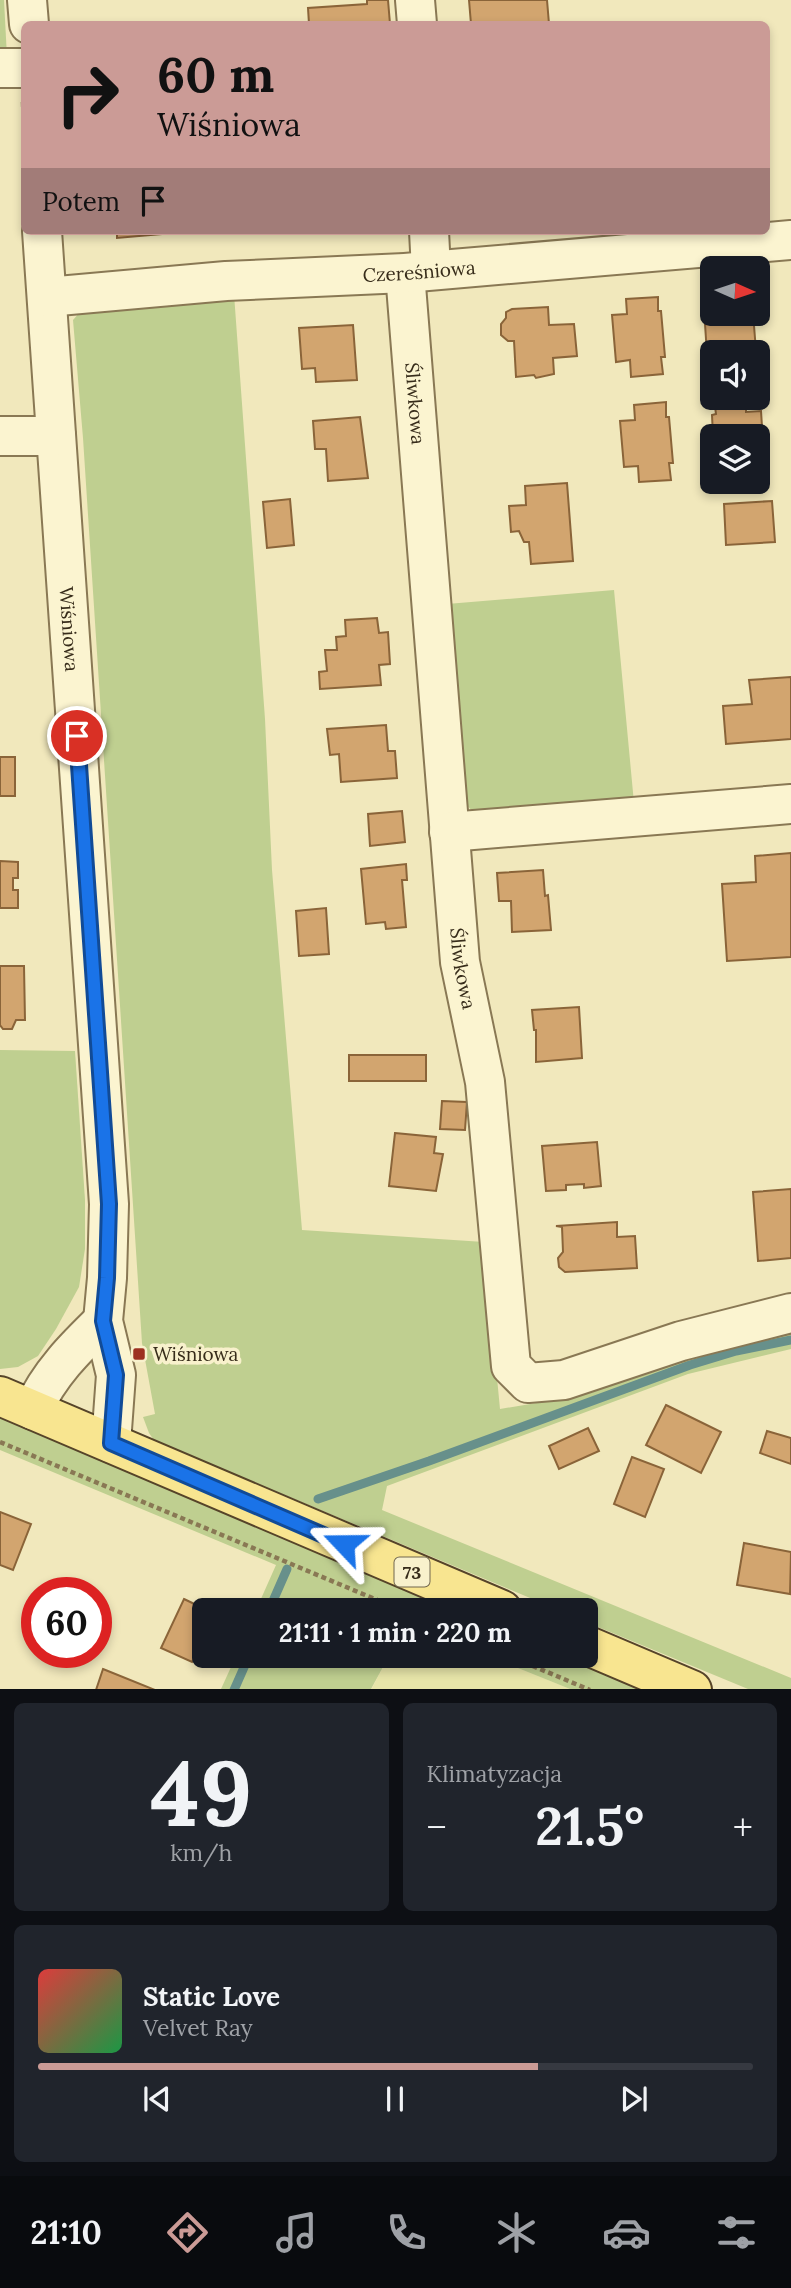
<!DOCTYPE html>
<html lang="pl">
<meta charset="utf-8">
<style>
:root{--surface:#171b24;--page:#20242c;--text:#f1f3f6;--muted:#9ea1a6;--line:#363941;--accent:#cb9b96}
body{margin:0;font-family:Lora,serif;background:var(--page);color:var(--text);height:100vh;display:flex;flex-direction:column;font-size:26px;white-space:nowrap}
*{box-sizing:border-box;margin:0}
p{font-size:23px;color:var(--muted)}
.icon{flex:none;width:38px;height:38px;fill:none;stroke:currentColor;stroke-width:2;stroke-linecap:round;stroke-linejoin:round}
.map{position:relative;height:1689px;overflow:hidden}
.panel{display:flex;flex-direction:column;gap:14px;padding:14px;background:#0d0f14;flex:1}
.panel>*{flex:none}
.guide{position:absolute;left:21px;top:21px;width:749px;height:214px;border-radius:10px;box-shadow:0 4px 10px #0003;background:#cb9b96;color:#111;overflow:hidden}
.needle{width:46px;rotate:93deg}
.tools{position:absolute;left:700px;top:256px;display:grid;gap:14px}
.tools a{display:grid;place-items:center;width:70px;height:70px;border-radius:10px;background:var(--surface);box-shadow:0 4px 10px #0003;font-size:35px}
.speed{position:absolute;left:21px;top:1577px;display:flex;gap:14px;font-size:35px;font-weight:700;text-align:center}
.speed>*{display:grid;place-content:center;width:91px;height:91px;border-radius:50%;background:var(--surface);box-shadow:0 4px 10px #0003;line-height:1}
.speed .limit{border:10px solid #d22;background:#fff;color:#111}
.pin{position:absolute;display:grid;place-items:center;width:60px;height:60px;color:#fff;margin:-30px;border:4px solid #fff;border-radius:50%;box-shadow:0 2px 7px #0007}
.me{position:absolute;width:77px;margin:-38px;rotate:293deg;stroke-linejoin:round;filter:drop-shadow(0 0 5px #0008)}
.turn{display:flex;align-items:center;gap:24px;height:147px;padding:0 21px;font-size:32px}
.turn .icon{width:91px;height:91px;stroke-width:2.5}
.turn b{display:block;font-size:49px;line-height:60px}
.then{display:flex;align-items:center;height:66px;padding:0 21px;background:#0003;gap:14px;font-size:26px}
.big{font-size:52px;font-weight:800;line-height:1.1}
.panel .card{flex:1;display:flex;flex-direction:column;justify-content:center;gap:10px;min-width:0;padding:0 24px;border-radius:10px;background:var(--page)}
.panel .dial{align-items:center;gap:0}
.dial b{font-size:91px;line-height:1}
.song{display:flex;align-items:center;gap:21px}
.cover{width:84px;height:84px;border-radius:10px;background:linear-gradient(135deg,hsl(0 70% 55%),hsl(140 70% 35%))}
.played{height:7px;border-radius:4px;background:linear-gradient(90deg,var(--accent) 70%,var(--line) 70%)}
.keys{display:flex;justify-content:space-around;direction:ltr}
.heat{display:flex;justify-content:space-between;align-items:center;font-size:38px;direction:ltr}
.panel .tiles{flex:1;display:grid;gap:14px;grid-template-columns:1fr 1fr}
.card:last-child{grid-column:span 2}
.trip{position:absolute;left:192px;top:1598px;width:406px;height:70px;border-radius:10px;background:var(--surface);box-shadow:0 4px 10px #0003;font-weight:800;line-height:70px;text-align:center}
.dock{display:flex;height:112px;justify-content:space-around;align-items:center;background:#090b0e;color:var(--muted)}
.dock .icon{width:49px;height:49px}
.dock .active{color:var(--accent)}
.dock b{font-size:32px;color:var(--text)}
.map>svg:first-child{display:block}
.farmland{fill:#e7e5a9}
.green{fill:#bfcf90}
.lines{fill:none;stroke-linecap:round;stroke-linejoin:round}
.stream{stroke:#67908b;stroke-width:9}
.building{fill:#d2a56f;stroke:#8a6439;stroke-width:2}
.minor-casing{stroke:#897854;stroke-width:42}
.major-casing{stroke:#564429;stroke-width:42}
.path{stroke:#897854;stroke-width:4.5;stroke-dasharray:5 3.5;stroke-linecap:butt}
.minor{stroke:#fbf4d0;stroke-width:38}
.major{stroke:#f8e590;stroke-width:38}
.route-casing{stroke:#114b97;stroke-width:18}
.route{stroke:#1a73e8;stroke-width:12}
.poi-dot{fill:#9d3020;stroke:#f8f1cc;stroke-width:2.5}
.labels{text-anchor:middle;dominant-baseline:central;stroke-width:7;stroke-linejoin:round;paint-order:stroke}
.shield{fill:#f8f1cc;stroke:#71674f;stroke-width:2}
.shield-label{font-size:18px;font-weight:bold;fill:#372c1a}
.street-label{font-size:19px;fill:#372c1a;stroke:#f8f1cc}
.poi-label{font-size:19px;fill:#372c1a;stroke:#f8f1cc;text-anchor:start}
</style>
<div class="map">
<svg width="791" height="1690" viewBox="0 0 791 1690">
<rect width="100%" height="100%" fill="#f1e8bc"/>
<polygon class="farmland" points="389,1656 488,1656 570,1689 371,1690"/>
<g class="green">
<polygon points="0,0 4,0 7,57 0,57"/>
<polygon points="234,294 265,719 272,870 302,1230 484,1242 500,1409 542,1402 658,1364 791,1329 791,1349 688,1374 387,1486 382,1510 791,1678 791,1689 748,1689 586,1622 586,1610 559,1610 287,1496 160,1449 149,1433 143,1417 155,1414 142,1343 83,438 73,320 80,312"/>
<polygon points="614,590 634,803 478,817 461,799 447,604"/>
<polygon points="0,1050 75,1051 85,1200 85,1249 79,1287 56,1329 38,1356 18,1367 0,1369"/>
<polygon points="0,1417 459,1610 256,1610 276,1565 0,1450"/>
<polygon points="236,1656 389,1656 371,1689 221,1689"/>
<polygon points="488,1656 564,1656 647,1689 570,1689"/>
</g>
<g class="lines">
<g class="stream">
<polyline points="318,1499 429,1461 690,1365 736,1351 791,1340"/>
<polyline points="269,1610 287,1569"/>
<polyline points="234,1690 249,1656"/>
</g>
</g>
<g class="building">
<polygon points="367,0 388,0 390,24 309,24 308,8 367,4"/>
<polygon points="469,0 547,0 549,24 471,24"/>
<polygon points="117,231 160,231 161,234 117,238"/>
<polygon points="706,293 712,293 712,313 753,313 756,351 712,352 712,369 711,354 707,354 704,309 707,308"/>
<polygon points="658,297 658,311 661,311 665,357 661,357 663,374 631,377 630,360 616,362 612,315 627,314 626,299"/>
<polygon points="548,307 549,325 574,324 577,356 553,358 554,374 536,378 534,375 516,377 514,341 508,341 501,335 501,324 506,318 506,312 512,309"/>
<polygon points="353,325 357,380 316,382 315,368 302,369 299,328"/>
<polygon points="746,397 746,412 761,411 764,457 758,457 758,436 713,436 712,415 716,414 714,399"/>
<polygon points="666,402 666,417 669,417 673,463 669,463 671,480 639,482 638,466 624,467 620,421 635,420 634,405"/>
<polygon points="360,417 368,478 328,481 326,449 315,449 313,421"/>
<polygon points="567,483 573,561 531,564 529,542 524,542 519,531 511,532 509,506 526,505 525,486"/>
<polygon points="290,499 294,545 267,548 263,502"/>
<polygon points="772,501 775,542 726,545 724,504"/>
<polygon points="377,618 379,633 388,632 390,664 379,665 381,685 320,689 319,672 327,671 325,650 337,650 336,637 346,636 345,620"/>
<polygon points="791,677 791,739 726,744 723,706 752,704 749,680"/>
<polygon points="386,725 388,751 395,751 397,778 341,782 339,754 330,755 327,729"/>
<rect x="0" y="757" width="15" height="39"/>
<polygon points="402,811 405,842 370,846 368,814"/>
<polygon points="791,853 791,957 727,961 722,884 756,882 755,856"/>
<polygon points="0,861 18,862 18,878 13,878 13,890 18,890 18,908 0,908"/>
<polygon points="406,864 407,880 402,880 406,927 386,929 385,922 366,924 361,869"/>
<polygon points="543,870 545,896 548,895 551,930 512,932 511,901 499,901 497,873"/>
<polygon points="326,908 329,954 299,956 296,911"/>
<polygon points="0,966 24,966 25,1020 16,1020 12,1029 3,1029 0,1025"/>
<polygon points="579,1007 582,1058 536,1062 536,1030 534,1030 532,1010"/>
<rect x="349" y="1055" width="77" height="26"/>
<polygon points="442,1101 467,1102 465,1130 440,1129"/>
<polygon points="395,1133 436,1137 434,1153 443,1154 436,1191 389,1186"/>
<polygon points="597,1142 601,1186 584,1188 584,1184 566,1185 566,1190 546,1191 542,1146"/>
<polygon points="791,1189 791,1258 758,1261 753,1192"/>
<polygon points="617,1222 617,1237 635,1236 637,1268 565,1272 559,1267 558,1258 563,1252 562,1227 556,1226"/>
<polygon points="666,1405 721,1432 701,1473 646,1445"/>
<polygon points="588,1428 599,1451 559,1469 549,1446"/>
<polygon points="767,1431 791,1438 791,1464 760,1453"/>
<polygon points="632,1457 664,1469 645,1517 614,1504"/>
<polygon points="0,1512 31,1524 13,1570 0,1565"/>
<polygon points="744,1543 791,1552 790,1594 737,1585"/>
<polygon points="184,1599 207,1610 205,1610 205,1635 192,1662 161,1648"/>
<polygon points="103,1669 155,1690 96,1690"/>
</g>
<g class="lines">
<g class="minor-casing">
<g id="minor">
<polyline points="27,0 29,24"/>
<polyline points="415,0 417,24"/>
<polyline points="0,68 24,68"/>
<path id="s1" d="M 42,231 L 109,1204 L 107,1278 L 103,1321 L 116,1375 L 111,1443"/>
<polyline points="429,231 431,270"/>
<path id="s2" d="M 405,273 L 460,962 L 485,1082 L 511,1366 L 528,1383 L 564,1380 L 681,1341 L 791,1313"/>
<path id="s3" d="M 47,297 L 226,281 L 405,273 L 791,240"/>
<polyline points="0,436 56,436"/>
<polyline points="449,832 791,804"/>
<path d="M 33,1410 C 48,1375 76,1347 103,1321"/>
</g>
</g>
<g class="major-casing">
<g id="major">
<polyline points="0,1396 502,1610"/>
<polyline points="586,1645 692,1690"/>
</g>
</g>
<g class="path">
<polyline points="23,102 24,136"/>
<polyline points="0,1442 401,1610"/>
<polyline points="509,1656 590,1690"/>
</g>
<use href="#minor" class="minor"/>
<use href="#major" class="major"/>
</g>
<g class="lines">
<g class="route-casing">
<polyline id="route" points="77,736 109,1204 107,1278 103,1321 116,1375 111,1443 344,1544"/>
</g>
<use href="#route" class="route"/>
</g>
<rect class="poi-dot" x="132" y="1347" width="14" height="14" rx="3.5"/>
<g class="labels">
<rect class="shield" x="394.5" y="1557.5" width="35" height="29" rx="5"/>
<g class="shield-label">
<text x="412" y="1572">73</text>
</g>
<g class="street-label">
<text stroke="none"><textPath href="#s3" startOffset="373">Czereśniowa</textPath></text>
<text stroke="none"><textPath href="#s2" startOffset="131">Śliwkowa</textPath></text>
<text stroke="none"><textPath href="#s1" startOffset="399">Wiśniowa</textPath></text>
<text stroke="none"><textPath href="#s2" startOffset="698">Śliwkowa</textPath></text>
</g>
<g class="poi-label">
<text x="153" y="1354">Wiśniowa</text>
</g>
</g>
</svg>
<div class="tools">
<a><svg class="needle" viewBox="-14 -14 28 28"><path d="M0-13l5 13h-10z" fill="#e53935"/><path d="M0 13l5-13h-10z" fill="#9ea1a6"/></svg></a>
<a><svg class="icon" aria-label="sound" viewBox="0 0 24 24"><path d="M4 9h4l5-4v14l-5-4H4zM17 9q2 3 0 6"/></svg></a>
<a><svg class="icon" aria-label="layers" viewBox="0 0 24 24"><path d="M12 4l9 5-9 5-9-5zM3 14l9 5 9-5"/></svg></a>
</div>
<div class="speed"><div class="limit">60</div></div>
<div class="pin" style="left:77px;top:736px;background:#d93025"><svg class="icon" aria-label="arrive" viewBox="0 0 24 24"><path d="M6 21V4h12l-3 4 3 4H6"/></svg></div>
<svg class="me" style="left:344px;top:1544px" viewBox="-20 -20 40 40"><path d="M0-17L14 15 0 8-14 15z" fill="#1a73e8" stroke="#fff" stroke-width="4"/></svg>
<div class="trip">21:11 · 1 min · 220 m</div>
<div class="guide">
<div class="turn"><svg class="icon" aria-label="right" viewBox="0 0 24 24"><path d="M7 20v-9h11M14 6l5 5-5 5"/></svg><div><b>60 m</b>Wiśniowa</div></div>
<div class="then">Potem<svg class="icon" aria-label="arrive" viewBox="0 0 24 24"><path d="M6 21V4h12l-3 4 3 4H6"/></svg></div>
</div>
</div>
<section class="panel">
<div class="tiles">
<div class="card dial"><b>49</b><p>km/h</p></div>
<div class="card"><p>Klimatyzacja</p>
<div class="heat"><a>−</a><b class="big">21.5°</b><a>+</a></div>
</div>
<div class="card">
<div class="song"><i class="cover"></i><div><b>Static Love</b><p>Velvet Ray</p></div></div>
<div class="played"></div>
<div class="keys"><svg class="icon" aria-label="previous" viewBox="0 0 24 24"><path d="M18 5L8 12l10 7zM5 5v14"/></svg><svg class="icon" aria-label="pause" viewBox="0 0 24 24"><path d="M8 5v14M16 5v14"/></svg><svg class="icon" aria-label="next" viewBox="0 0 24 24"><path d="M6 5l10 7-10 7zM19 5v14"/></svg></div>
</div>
</div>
</section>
<nav class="dock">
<b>21:10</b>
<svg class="icon active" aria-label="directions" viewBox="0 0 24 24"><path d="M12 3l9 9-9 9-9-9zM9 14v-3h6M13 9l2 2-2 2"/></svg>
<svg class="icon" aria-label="music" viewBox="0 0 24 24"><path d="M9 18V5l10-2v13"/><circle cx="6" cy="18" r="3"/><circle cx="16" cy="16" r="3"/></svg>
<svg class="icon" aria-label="phone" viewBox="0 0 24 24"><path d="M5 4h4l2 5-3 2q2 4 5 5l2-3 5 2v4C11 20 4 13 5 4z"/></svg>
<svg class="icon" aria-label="climate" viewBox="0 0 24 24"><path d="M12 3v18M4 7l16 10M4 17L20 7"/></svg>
<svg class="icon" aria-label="car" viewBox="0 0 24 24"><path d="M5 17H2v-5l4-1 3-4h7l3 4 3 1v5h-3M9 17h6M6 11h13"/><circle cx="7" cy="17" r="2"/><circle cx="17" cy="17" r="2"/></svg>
<svg class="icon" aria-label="filters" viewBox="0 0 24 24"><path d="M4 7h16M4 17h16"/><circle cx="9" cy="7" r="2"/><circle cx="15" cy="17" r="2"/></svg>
</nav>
